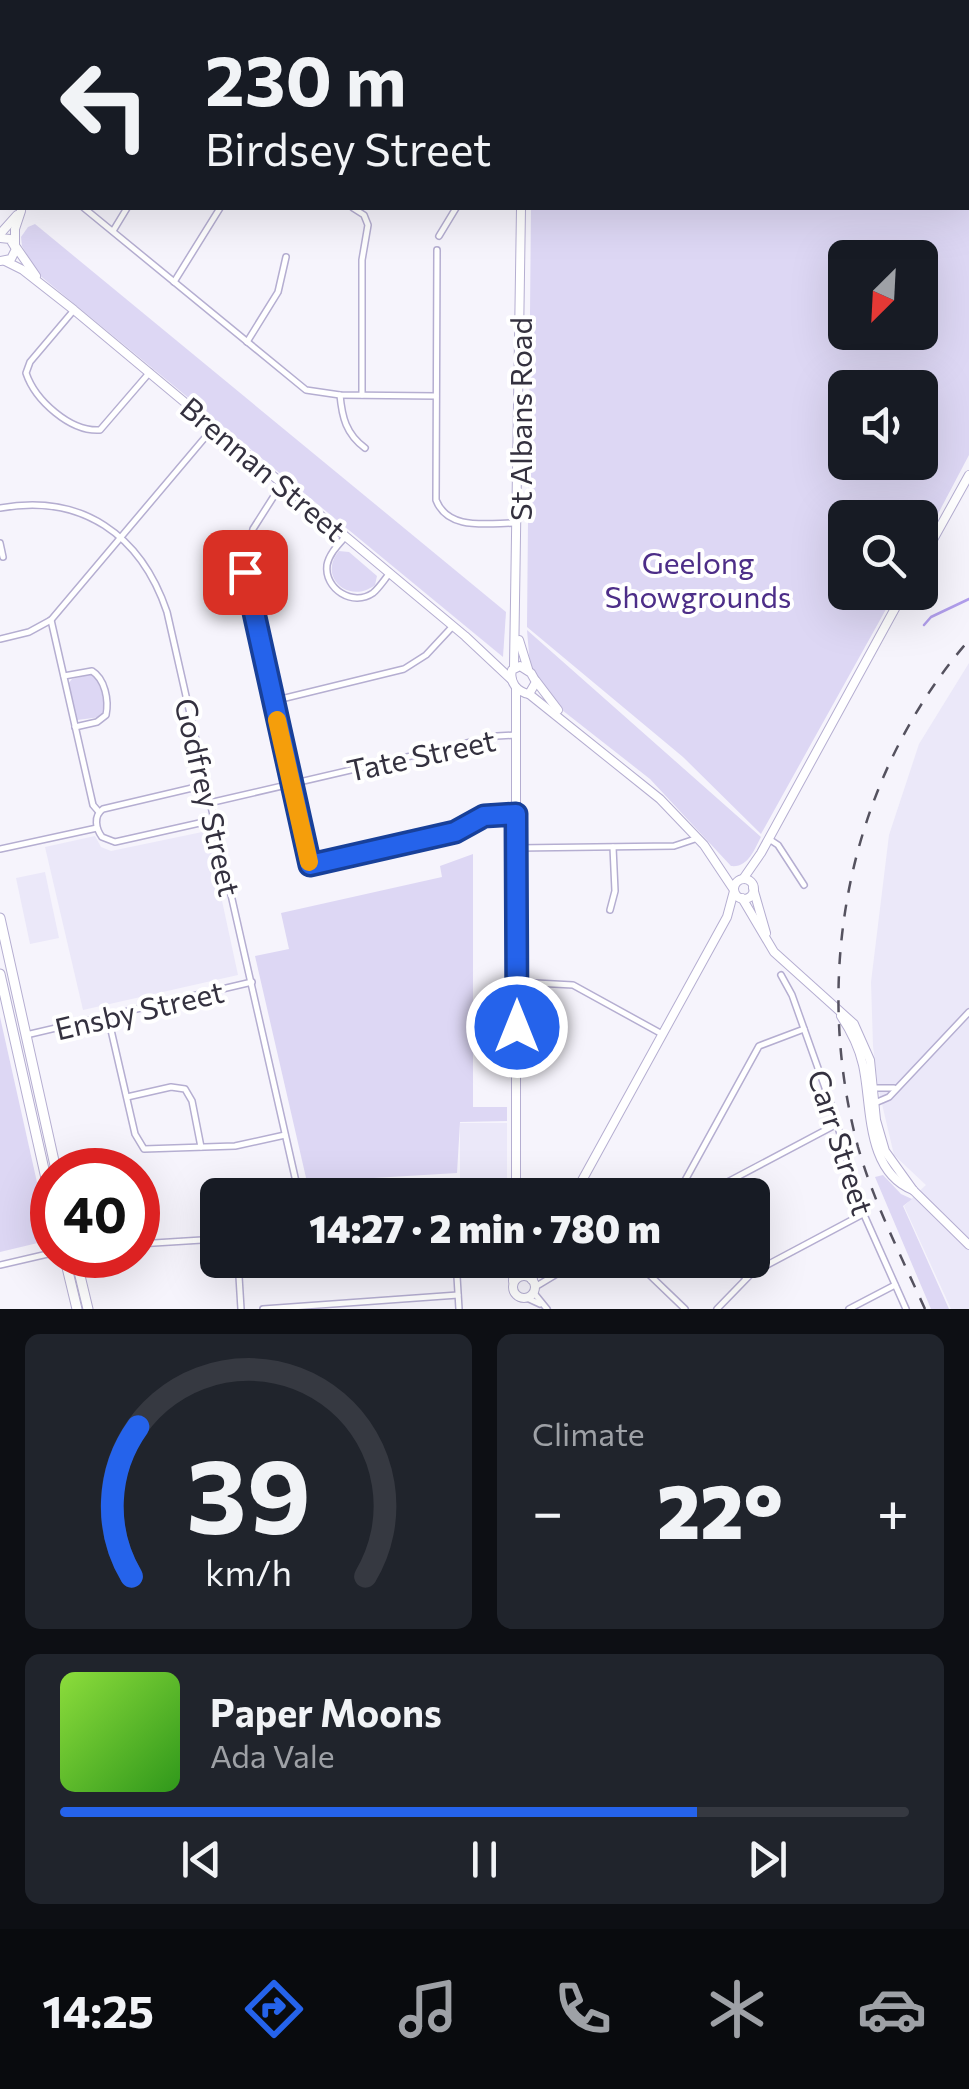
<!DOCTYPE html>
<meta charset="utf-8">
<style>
:root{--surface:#171b24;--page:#20242c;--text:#f1f3f6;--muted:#9ea1a6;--line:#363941;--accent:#2563eb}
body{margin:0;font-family:Commissioner,sans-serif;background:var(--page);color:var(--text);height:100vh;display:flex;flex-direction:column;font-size:38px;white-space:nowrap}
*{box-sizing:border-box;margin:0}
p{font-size:32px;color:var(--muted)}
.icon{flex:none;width:55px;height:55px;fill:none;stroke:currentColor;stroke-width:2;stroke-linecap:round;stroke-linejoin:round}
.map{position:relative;height:1309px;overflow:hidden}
.sheet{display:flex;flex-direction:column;gap:25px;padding:25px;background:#0d0f14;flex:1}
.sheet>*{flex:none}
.guide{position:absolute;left:0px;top:0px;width:970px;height:210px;box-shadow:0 10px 40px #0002;background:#171b24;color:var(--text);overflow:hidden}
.needle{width:65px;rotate:204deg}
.fabs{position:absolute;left:828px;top:240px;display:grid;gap:20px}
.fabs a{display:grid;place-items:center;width:110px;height:110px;border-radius:15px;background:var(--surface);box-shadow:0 10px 40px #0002;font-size:50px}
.speed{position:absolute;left:30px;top:1148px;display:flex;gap:20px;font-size:50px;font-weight:700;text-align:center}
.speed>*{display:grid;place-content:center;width:130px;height:130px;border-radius:50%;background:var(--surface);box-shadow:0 10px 40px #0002;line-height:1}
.speed .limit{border:15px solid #d22;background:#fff;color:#111}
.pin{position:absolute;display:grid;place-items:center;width:85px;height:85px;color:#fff;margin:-42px;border-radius:20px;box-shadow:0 5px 15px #0006}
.me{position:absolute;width:110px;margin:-55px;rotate:0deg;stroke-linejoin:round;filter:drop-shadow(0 0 8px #0008)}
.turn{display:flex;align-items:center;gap:35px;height:210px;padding:0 40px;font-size:45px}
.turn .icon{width:130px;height:130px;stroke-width:2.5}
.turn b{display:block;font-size:70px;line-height:85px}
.big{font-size:75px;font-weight:800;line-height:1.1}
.sheet .card{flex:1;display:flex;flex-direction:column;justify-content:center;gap:15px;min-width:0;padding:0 35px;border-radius:15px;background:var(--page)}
.sheet .dial{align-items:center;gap:0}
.dial svg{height:260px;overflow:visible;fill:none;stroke:var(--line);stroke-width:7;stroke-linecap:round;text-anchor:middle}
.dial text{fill:var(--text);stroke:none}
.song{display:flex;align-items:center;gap:30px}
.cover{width:120px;height:120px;border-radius:15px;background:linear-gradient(135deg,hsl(90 70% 55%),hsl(110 70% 35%))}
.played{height:10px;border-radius:5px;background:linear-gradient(90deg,var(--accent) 75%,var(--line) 75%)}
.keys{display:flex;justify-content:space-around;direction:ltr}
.heat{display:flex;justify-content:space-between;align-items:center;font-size:55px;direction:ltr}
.sheet .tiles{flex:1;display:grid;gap:25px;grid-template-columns:1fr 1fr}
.card:last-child{grid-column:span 2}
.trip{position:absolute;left:200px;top:1178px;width:570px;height:100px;border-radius:15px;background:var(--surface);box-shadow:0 10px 40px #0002;font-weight:800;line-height:100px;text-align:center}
.tab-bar{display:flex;height:160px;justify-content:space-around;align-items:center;background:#090b0e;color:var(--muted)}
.tab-bar .icon{width:70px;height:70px}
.tab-bar .selected{color:var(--accent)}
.tab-bar b{font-size:45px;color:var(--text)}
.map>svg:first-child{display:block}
.built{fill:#ebe8f9}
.green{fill:#ddd7f4;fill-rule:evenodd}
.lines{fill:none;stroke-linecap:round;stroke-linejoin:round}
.stream{stroke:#b19eec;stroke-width:2.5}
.street-casing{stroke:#b5aed1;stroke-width:8}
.secondary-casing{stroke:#b5aed1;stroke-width:10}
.highway-casing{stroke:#b5aed1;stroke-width:11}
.street{stroke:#fff;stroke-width:5}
.secondary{stroke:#fff;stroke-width:8}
.highway{stroke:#fff;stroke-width:9}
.rail{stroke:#55525f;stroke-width:2.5;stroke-dasharray:12 12;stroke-linecap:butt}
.route-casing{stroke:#184099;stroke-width:25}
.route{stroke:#2563eb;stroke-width:18}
.slow{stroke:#f59e0b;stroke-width:18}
.labels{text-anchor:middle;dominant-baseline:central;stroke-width:8;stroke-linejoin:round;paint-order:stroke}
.street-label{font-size:30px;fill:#34313f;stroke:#fff}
.park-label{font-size:30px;fill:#4d2e88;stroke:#fff}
</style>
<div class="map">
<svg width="969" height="1309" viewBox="0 0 969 1309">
<rect width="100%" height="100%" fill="#f6f4fc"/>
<g class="built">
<polygon points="969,663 969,1309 951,1309 904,1206 926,1185 894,1155 878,1087 873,1046 871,982 889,835 919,744"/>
<polygon points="207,831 238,975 83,1010 45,847 95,836 101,847 111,851"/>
<polygon points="45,872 59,938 30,944 16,878"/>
<rect x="460" y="1123" width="47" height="72"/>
</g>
<g class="green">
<path d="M 672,0 L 969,0 L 969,455 L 920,548 L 920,518 L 845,518 L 845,592 L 895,593 L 761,834 L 683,757 L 527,627 L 531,208 L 968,208 L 968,2 L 669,2 ZM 845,258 L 920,258 L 920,332 L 845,332 ZM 845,388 L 920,388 L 920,462 L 845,462 Z"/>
<polygon points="35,224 506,612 503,657 38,274 22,246 21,237 28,227"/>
<path d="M 339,551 L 349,552 L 377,576 L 375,585 C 349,605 317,577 339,551 Z"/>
<path d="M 527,630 L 761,837 C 754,850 748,868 731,866 L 650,779 L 562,710 L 530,666 Z"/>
<path d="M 91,674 C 102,683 106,705 101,717 L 77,720 L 68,684 L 72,679 Z"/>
<polygon points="473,854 473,1107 507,1107 507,1121 460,1122 457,1173 307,1182 255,956 289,949 281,913 442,877 440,866"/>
<polygon points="0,1017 49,1236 46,1241 0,1252"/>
<polygon points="883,1175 901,1194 912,1199 903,1206 949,1309 931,1309 875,1177"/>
</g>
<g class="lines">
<polyline class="stream" points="924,625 931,617 969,599"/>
<g class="street-casing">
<g id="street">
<polyline points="0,64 2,66"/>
<polyline points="84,208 306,390 340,395 436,396"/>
<polyline points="353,208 364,215 368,225 362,260 362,395"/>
<polyline points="113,231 127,208"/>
<polyline points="439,236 456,208"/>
<path d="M 437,250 L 436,500 C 448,531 487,523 515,523"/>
<polyline points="174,282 220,208"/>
<path d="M 74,310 L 30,362 L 26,373 C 35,400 70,432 100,430 L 150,372"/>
<polyline points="247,342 278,292 286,257"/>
<path d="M 340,395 C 342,417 346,434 365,448"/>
<polyline points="281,485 253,529 245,572 310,865 455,831 484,816 514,814"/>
<path d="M 0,508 C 82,493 141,535 167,612 L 299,1195"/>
<path d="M 345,537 C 338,545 329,554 327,565 C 324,589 353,607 373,593 C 379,588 384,580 389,574"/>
<polyline points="0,543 3,557"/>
<polyline points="51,620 93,805 99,812"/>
<polyline points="0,639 29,632 51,620 213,428"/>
<path d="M 64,676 L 92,671 C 105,679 109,700 106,715 L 97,722 L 75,727"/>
<polyline points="273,701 404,669 426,655 453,626"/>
<path d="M 205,785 L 103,809 C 93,816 96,829 102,837 L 115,842 L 213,820"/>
<polyline points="209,803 497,736 516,735"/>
<polyline points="769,839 778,845 804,885"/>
<polyline points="517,848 674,846 698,838"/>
<polyline points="0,849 97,828"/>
<polyline points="610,910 615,891 613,847"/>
<polyline points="781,975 792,995 834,1113 861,1208 906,1309"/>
<polyline points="517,982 573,985 662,1034"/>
<polyline points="108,1017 135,1134 144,1149 235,1146 285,1135"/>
<polyline points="26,1035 252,982"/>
<polyline points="875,1088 894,1088"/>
<polyline points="127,1097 171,1087 185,1089 192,1101 201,1147"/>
<polyline points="875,1103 889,1097 969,1012"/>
<polyline points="677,1195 759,1046 804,1029"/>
<polyline points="703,1195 837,1124"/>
<polyline points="138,1244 218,1239"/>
<polyline points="238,1260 241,1309"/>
<polyline points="456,1260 459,1309"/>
<polyline points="634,1260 685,1309"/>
<polyline points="727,1260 746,1278"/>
<polyline points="0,1265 52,1253"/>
<polyline points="535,1287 580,1260"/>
<polyline points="534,1293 547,1309"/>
<polyline points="527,1298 540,1304"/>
<polyline points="263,1309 458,1295"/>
<polyline points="717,1309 752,1273 863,1214"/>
<polyline points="849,1309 895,1285"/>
</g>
</g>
<g class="secondary-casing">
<g id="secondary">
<polyline points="152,2 153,0"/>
<polyline points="522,2 522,0"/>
<polyline points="0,234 17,215"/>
<polyline points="0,238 10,239 16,249 11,259 0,261"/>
<polyline points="15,245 15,229 21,211"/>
<polyline points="16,247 36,276"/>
<polyline points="5,261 23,270 74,310 465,636 512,680"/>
<polyline points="920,563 969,475"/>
<polyline points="519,640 528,669"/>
<path d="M 520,666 L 531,673 L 536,682 L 529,694 C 517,692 509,682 512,670 Z"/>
<polyline points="514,667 521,208"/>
<polyline points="536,681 558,710"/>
<polyline points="516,688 516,1195"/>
<polyline points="529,694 660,799 704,845 734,890"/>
<polyline points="743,879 761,853 904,592"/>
<circle cx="744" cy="889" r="10"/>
<polyline points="753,888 766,933"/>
<polyline points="742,898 774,952 854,1024 870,1060 876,1120 885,1151 913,1190 969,1245"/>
<path d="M 841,1016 C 851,1031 859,1047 863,1065 C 872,1105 865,1171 913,1190"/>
<polyline points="574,1195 727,917 734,891"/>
<circle cx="524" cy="1287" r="11"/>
<polyline points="532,1280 539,1260"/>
<polyline points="513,1281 514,1260"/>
</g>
</g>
<g class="highway-casing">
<g id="highway">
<polyline points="0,918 56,1170"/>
<polyline points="0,974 52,1205"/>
<polyline points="64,1255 77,1309"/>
<polyline points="75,1255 88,1309"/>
</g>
</g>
<use href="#street" class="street"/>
<use href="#secondary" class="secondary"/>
<use href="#highway" class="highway"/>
<path class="rail" d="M 925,1309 C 901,1256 874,1203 858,1147 C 811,973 849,778 969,640"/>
</g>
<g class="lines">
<g class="route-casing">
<polyline id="route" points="245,572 310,865 455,832 484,816 516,814 517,1027"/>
</g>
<use href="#route" class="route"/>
<polyline class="slow" points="277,720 309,862"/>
</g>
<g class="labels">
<g class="street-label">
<text transform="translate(519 419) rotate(-90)">St Albans Road</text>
<text transform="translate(264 468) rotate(40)">Brennan Street</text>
<text transform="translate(421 754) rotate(-12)">Tate Street</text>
<text transform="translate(209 797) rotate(77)">Godfrey Street</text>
<text transform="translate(139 1009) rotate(-13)">Ensby Street</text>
<text transform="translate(842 1142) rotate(72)">Carr Street</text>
</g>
<g class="park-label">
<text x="698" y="561">Geelong<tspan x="698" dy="34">Showgrounds</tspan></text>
</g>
</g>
</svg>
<div class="fabs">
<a><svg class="needle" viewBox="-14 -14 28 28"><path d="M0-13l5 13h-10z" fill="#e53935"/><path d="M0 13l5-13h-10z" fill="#9ea1a6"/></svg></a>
<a><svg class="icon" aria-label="sound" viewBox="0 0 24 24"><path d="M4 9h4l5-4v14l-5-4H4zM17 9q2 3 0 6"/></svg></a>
<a><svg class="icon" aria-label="search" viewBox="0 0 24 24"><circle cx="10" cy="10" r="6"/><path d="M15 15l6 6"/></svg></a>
</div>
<div class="speed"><div class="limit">40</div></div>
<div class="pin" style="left:245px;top:572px;background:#d93025"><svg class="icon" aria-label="arrive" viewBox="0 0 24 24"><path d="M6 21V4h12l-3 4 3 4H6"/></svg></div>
<svg class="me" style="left:517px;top:1027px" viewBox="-20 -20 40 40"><circle r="17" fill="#2563eb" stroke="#fff" stroke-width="3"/><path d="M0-11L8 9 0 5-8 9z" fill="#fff"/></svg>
<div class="trip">14:27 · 2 min · 780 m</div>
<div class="guide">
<div class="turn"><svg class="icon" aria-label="left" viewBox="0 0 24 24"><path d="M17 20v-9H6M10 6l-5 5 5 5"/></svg><div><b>230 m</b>Birdsey Street</div></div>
</div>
</div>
<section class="sheet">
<div class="tiles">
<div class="card dial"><svg viewBox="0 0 100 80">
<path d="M14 69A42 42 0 1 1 86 69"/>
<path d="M14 69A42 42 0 0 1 16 23" stroke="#2563eb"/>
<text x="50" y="56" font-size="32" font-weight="700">39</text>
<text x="50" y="72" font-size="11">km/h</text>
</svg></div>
<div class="card"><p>Climate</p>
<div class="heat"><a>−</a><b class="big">22°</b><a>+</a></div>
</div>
<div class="card">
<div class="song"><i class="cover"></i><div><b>Paper Moons</b><p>Ada Vale</p></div></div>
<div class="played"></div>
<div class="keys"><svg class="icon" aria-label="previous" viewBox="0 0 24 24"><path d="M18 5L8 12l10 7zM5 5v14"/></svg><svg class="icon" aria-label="pause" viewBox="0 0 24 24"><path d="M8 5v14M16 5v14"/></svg><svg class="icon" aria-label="next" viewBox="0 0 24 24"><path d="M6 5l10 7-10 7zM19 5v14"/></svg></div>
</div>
</div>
</section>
<nav class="tab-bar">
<b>14:25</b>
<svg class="icon selected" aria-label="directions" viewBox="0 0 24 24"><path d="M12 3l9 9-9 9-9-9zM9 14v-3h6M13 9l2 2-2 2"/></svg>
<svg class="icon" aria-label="music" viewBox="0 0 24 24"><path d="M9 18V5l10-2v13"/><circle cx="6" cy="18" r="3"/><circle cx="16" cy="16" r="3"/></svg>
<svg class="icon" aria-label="phone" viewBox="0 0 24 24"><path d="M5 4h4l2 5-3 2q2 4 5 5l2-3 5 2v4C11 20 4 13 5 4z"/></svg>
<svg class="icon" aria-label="climate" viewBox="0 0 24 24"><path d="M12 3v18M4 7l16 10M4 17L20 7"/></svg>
<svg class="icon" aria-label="car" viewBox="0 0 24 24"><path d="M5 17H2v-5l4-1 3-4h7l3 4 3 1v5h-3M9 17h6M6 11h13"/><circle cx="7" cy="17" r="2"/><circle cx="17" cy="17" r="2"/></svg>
</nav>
